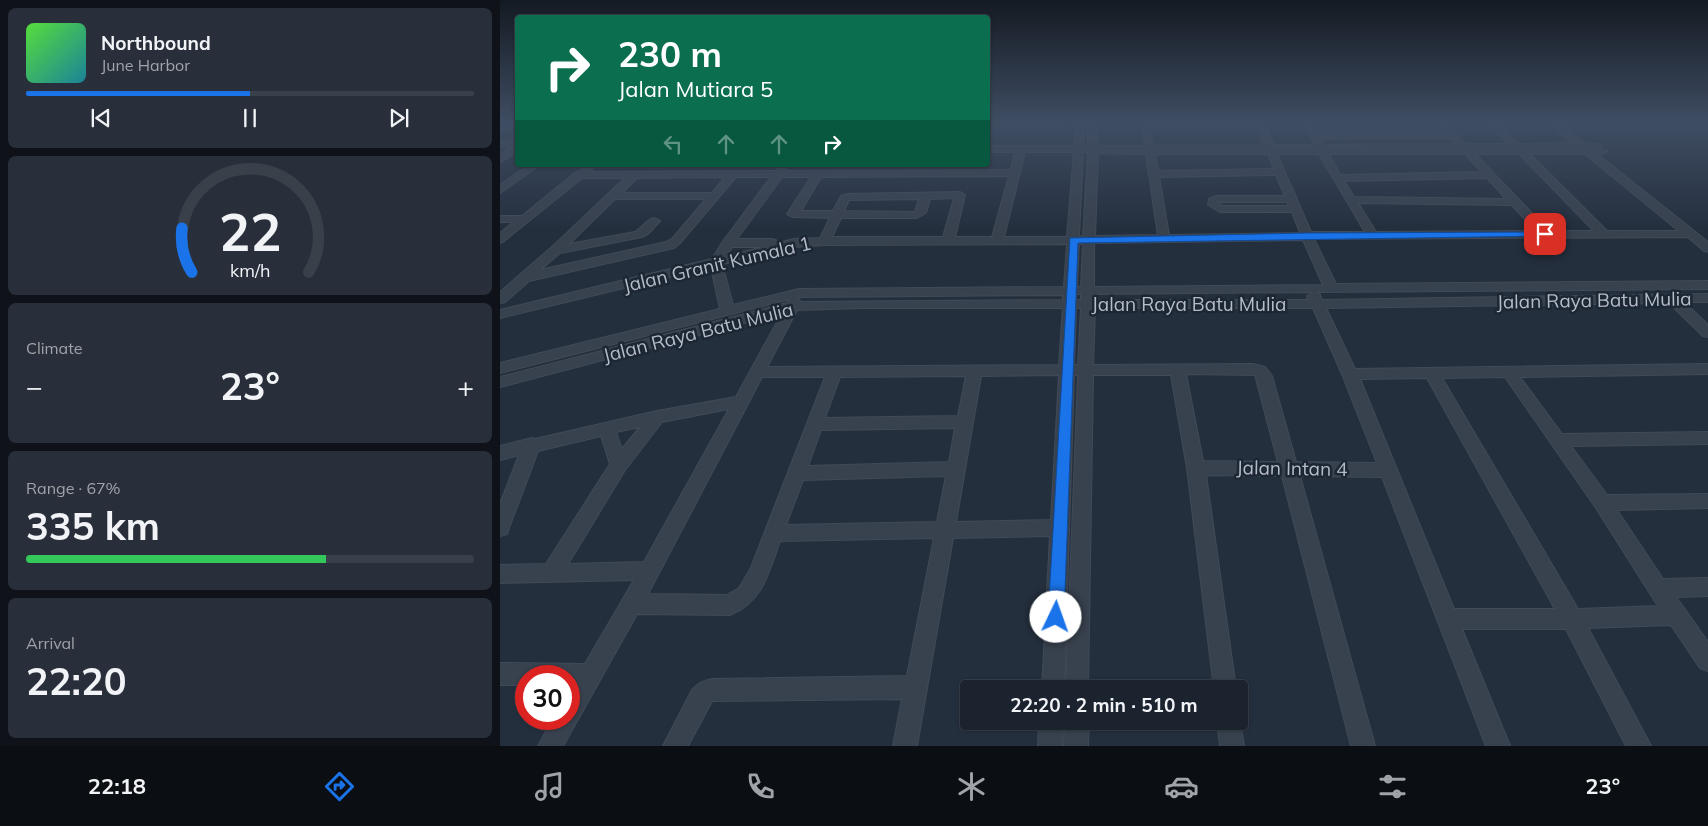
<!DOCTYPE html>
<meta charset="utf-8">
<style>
:root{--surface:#1b232e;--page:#282f3a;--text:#f1f3f6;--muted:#a0a4aa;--line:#39404a;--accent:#1a73e8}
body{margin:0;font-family:Mulish,sans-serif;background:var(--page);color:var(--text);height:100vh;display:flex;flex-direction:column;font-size:19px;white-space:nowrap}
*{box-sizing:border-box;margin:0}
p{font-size:16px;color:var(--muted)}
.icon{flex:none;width:28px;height:28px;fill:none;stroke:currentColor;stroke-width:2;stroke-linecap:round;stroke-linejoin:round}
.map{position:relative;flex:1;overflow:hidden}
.details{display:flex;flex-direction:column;gap:8px;padding:8px;background:#0f1319;width:500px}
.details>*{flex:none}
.guide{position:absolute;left:15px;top:15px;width:475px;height:152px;border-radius:5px;box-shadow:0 1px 4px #0004,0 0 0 1px var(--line);background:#0b6e4f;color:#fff;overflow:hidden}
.speed{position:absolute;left:15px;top:665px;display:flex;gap:10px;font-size:25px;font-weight:700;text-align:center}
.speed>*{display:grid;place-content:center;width:65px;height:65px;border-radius:50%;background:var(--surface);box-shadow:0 1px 4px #0004,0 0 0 1px var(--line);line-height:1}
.speed .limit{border:8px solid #d22;background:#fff;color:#111}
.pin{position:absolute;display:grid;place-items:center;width:42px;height:42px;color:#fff;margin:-21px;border-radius:10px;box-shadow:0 2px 8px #0006}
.me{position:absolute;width:55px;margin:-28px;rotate:3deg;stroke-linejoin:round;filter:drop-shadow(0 0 4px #0008)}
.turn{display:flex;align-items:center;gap:18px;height:105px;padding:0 20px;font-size:22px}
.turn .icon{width:65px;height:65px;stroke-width:2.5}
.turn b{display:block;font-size:35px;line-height:42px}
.lanes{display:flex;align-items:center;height:48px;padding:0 20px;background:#0003;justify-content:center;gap:25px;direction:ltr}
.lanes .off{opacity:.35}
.big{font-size:38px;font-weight:700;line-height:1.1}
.details .widget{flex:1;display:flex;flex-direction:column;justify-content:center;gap:8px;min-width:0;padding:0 18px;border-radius:8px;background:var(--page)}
.details .dial{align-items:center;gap:0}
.dial svg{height:130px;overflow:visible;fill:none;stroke:var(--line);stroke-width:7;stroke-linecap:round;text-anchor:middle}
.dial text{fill:var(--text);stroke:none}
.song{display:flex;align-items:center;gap:15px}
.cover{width:60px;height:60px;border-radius:8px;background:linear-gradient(135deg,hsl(110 70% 55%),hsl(190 70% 35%))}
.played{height:5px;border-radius:2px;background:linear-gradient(90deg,var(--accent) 50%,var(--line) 50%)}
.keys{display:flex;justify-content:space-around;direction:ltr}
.heat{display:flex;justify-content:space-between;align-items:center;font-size:28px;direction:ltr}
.charge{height:8px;border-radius:4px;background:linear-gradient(90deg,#34c759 67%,var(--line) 0)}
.trip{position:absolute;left:460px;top:680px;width:288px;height:50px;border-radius:5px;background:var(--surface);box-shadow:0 1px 4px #0004,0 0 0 1px var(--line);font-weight:700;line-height:50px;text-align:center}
.menu{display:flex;height:80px;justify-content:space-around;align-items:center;background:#0b0e12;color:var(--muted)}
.menu .icon{width:35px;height:35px}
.menu .active{color:var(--accent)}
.menu b{font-size:22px;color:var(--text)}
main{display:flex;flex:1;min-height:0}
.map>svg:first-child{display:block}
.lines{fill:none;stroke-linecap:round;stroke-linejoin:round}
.minor-casing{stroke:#414a57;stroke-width:2}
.minor{fill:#38414e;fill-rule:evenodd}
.route{fill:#1a73e8;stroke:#114b97}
.labels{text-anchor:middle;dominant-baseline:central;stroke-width:5;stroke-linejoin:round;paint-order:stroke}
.street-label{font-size:19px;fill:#b4bcc9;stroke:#1d2633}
</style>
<main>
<section class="details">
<div class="widget">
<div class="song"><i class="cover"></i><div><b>Northbound</b><p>June Harbor</p></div></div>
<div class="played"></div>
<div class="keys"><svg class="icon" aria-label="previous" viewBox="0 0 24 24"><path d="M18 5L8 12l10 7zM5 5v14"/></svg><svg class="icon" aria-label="pause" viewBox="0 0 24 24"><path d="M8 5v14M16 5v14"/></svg><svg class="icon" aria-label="next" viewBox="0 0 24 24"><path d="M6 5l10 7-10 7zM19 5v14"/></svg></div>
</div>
<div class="widget dial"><svg viewBox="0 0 100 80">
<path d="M14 69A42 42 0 1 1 86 69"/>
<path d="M14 69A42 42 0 0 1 8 42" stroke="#1a73e8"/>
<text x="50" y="56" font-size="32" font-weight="700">22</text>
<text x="50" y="72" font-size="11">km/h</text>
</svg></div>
<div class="widget"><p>Climate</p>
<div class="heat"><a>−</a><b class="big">23°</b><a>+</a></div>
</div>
<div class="widget"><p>Range · 67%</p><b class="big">335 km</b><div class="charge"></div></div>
<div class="widget"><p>Arrival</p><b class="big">22:20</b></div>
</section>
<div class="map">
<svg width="1208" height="746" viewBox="0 0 1208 746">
<rect width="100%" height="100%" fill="#242f3e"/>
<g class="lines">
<g class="minor-casing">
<g id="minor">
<rect x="0" y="124" width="18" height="6"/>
<polygon points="488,124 568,124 564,127 488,128"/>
<path d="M 576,124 L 584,124 L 583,146 L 588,146 L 588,124 L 596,124 L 598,146 L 645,146 L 642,124 L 765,124 L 774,145 L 814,145 L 804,124 L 812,124 L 817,132 L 945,132 L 938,124 L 947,124 L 966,144 L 1008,144 L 988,124 L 997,124 L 1019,144 L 1072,143 L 1050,124 L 1059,124 L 1084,143 L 1099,144 L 1101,146 L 1099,148 L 1107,151 L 1105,153 L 1097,154 L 1208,242 L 1208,252 L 1204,251 L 1188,237 L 814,239 L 836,284 L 1208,281 L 1208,289 L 815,292 L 819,293 L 822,300 L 1208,294 L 1208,302 L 1184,302 L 1208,325 L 1208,337 L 1203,336 L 1169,303 L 826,308 L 855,369 L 1208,364 L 1208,374 L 1020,377 L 1062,434 L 1208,432 L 1208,444 L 1071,446 L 1107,495 L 1208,494 L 1208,508 L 1117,510 L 1163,579 L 1208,578 L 1208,596 L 1176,597 L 1208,642 L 1208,671 L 1200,668 L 1171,625 L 1088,628 L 1151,746 L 1126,746 L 1066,629 L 962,629 L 1010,746 L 986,746 L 882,477 L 800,476 L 875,746 L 851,746 L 782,476 L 706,475 L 736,689 L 714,689 L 687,468 L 671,375 L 593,375 L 588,689 L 566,689 L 578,375 L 574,375 L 564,689 L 542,689 L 550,536 L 453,538 L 417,746 L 393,746 L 402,699 L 212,701 L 188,746 L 163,746 L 192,690 C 198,683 203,681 212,679 L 407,676 L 434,538 L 280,541 C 269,572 263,602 230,615 L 137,614 L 63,746 L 38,746 L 53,719 L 69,719 L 69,692 L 72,686 L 69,686 L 69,676 L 26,676 L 26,685 L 0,685 L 0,663 L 85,664 L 134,580 L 0,583 L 0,565 L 46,564 L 110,464 L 101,436 L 38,451 L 9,528 L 7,534 L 0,536 L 0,504 L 19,455 L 0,460 L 0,446 L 32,438 L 35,439 L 157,411 L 236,397 L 282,313 L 0,387 L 0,377 L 287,303 L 290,299 L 0,373 L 0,363 L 220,309 L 211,267 L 0,318 L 0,310 L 212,259 L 224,240 L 271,177 L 236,177 L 180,243 L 174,248 L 29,281 L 5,302 L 0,303 L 0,292 L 52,247 L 125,178 L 82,178 L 4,241 L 0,243 L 0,233 L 14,222 L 0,222 L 0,216 L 22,216 L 75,173 L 87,166 L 92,169 L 90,172 L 276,171 L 282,167 L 286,168 L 286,171 L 511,170 L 515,152 L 488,152 L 488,146 L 574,146 ZM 757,128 L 764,145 L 654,146 L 651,129 ZM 820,138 L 950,138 L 956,144 L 824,145 ZM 525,152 L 574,152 L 567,237 L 504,237 ZM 583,152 L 588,152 L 583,236 L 579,237 ZM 598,153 L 646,154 L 658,235 L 595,236 ZM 655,154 L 768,154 L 774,169 L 658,171 ZM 777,154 L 819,154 L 865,232 L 811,232 ZM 829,154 L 965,154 L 982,172 L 840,175 ZM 975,154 L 1019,154 L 1094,231 L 1049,231 ZM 1030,154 L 1085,154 L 1179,231 L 1107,231 ZM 776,175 L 785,196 L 717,196 L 709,199 L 708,205 L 720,212 L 792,212 L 800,233 L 669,235 L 659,177 ZM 509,176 L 492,237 L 455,237 L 465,195 L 460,192 L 348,194 L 341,196 L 333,211 L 301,211 L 321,177 ZM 225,177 L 212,193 L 122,193 L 137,178 ZM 282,177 L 311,177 L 287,214 L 293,217 L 330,218 L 320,238 L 294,239 L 278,243 L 276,240 L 272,239 L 237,239 ZM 987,178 L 1006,199 L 854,197 L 844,181 ZM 454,198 L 443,237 L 332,237 L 341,218 L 417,218 L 426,213 L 430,199 ZM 115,199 L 206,199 L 172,239 L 166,242 L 40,270 L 60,253 L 142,237 L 148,234 L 160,221 L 154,218 C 146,220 142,228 135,232 L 69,244 ZM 419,199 L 415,212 L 344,211 L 349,200 ZM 718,202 L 787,202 L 789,206 L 722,206 ZM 858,203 L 1012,205 L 1036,231 L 876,232 ZM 803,240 L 823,285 L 594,287 L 594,243 ZM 567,244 L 564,287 L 299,289 L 233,305 L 222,264 L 294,247 L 324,245 ZM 579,244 L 583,244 L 581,287 L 577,287 ZM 232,247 L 264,247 L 226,256 ZM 813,292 L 807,296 L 809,300 L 594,300 L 594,294 ZM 576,294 L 581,294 L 581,300 L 576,300 ZM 563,295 L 563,300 L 301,302 L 297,297 ZM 363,308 L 563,308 L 559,365 L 267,367 L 297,310 ZM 576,308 L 581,308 L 578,365 L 574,365 ZM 595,308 L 813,308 L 842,374 L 877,463 L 796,462 L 772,376 L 765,367 L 753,364 L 593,365 ZM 686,374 L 755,375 L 778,462 L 703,461 ZM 559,375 L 551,520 L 456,522 L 481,376 ZM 466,376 L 458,416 L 325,418 L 340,377 ZM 262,377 L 325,377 L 250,570 L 239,588 L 227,595 L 148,594 ZM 1005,377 L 1096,508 L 1158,606 L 1078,609 L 942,378 ZM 927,378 L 1055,609 L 954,609 L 860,379 ZM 229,409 L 144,562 L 68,564 L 125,470 L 162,422 ZM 140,427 L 122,449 L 116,432 ZM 455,428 L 449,462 L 308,466 L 321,430 ZM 446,476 L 437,522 L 286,525 L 303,480 Z"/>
<polygon points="18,140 18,152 0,162 0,155 13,146 0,147 0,141"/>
<polygon points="29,165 40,165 0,193 0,185"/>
<polygon points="739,716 744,746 720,746 717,721 739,721"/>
<polygon points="539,721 563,721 562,746 538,746"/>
<polygon points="565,721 589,721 588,746 564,746"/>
</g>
</g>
<use href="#minor" class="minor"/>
</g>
<linearGradient id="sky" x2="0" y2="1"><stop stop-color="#141a22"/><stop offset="0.54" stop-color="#3f4d63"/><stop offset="1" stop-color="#3f4d63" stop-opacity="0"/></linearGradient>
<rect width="1208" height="228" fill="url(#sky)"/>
<polygon class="route" points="1045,232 1048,233 1048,236 578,243 564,617 562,622 556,625 551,622 548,617 570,238 807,233"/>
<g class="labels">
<g class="street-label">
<text transform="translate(217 264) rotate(-13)">Jalan Granit Kumala 1</text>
<text transform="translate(1094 300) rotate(-1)">Jalan Raya Batu Mulia</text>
<text x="689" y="304">Jalan Raya Batu Mulia</text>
<text transform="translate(198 332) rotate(-14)">Jalan Raya Batu Mulia</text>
<text transform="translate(792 468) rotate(1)">Jalan Intan 4</text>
</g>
</g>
</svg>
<div class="speed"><div class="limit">30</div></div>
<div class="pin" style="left:1045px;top:234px;background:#d93025"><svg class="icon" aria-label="arrive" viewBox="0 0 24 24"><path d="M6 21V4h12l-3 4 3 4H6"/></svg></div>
<svg class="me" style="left:556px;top:617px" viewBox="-20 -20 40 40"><circle r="19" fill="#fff"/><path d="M0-13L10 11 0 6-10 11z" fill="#1a73e8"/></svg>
<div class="trip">22:20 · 2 min · 510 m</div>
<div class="guide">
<div class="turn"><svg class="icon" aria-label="right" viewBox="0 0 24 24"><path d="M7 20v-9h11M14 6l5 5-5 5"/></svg><div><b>230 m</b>Jalan Mutiara 5</div></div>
<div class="lanes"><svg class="icon off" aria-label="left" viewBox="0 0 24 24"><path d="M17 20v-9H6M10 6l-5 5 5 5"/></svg><svg class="icon off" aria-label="ahead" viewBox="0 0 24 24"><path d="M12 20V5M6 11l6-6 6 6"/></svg><svg class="icon off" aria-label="ahead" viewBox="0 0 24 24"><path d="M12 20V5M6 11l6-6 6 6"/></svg><svg class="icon" aria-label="right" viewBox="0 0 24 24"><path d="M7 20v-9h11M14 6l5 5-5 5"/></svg></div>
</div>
</div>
</main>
<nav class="menu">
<b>22:18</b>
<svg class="icon active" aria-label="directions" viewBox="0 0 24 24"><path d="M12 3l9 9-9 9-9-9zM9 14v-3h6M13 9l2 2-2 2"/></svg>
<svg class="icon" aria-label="music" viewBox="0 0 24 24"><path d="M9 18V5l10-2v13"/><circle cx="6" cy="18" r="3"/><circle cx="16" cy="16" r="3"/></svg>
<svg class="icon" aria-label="phone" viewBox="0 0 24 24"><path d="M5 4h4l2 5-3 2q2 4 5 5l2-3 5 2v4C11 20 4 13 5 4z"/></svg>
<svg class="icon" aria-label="climate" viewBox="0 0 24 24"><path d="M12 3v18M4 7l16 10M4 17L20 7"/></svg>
<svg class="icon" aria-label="car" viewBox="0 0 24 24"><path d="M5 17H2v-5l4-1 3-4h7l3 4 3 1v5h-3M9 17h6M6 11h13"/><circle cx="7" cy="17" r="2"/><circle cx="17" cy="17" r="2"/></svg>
<svg class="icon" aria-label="filters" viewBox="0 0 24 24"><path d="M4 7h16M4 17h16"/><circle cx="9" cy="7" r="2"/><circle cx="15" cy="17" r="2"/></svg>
<b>23°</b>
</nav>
